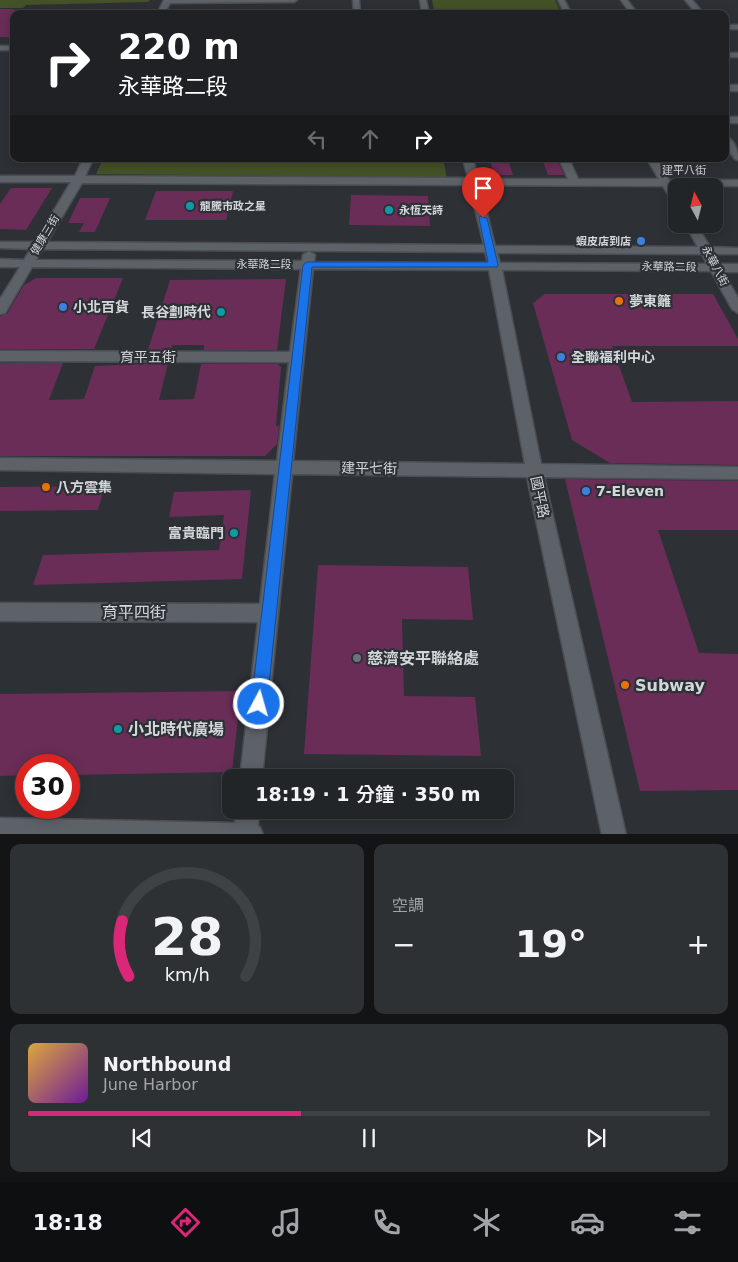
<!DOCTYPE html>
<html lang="zh-TW">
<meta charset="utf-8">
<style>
:root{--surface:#222528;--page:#2e3134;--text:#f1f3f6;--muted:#a2a5a8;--line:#3f4245;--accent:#db2777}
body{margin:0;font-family:"DejaVu Sans","Noto Sans TC",sans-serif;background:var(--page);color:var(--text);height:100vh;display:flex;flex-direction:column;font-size:19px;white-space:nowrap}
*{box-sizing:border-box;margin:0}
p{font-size:16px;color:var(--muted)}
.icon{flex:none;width:28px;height:28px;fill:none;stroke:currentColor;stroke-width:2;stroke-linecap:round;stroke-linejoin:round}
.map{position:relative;height:834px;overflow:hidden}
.drawer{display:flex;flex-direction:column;gap:10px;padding:10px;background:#131416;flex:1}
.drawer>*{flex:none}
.banner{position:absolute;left:10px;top:10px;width:719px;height:152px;border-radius:10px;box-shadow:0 2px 12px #0003,0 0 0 1px var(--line);background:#202124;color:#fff;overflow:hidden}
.needle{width:32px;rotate:353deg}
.controls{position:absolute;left:668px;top:178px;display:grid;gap:10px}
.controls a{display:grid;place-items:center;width:55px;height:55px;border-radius:10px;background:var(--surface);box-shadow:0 2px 12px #0003,0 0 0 1px var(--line);font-size:25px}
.speed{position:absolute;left:15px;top:754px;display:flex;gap:10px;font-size:25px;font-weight:700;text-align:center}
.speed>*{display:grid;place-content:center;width:65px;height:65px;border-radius:50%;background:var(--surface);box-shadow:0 2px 12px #0003,0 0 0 1px var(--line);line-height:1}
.speed .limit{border:8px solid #d22;background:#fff;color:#111}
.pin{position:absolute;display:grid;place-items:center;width:42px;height:42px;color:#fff;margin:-51px -21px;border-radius:50% 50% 50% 0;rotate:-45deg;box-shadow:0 0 5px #0007}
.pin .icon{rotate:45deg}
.me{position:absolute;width:55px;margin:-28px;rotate:6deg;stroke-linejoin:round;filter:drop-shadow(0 0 4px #0008)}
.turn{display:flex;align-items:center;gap:18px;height:105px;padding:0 25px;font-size:22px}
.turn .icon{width:65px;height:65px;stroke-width:2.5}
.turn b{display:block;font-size:35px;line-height:42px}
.lanes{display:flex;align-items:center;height:48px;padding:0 25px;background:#0003;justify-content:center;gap:25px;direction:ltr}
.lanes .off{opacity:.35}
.big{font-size:38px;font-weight:600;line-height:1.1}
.drawer .tile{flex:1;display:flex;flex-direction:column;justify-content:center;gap:8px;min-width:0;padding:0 18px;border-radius:10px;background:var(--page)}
.drawer .dial{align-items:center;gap:0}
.dial svg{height:130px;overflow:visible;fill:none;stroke:var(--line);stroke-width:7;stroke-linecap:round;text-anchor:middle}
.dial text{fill:var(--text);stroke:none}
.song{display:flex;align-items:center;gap:15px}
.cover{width:60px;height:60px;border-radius:8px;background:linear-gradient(135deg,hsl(40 70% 55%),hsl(280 70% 35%))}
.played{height:5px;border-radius:2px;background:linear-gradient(90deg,var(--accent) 40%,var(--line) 40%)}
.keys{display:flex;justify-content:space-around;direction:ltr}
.heat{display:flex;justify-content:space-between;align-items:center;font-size:28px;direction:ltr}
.drawer .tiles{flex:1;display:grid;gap:10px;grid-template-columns:1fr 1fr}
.tile:last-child{grid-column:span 2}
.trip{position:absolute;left:222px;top:769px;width:292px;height:50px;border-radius:10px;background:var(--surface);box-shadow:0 2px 12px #0003,0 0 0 1px var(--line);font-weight:600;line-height:50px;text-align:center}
.dock{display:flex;height:80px;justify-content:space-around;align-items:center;background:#0e0f10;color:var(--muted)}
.dock .icon{width:35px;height:35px}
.dock .current{color:var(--accent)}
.dock b{font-size:22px;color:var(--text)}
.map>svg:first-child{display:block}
.green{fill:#455126}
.building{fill:#6a2d57}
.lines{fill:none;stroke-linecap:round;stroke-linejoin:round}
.minor-casing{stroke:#4a4e52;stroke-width:3}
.minor{fill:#5d6268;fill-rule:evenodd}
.route{fill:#1a73e8;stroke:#114b97}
.culture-dot{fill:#0f9aa8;stroke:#2d3136;stroke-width:2}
.shop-dot{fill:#3f7fe0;stroke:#2d3136;stroke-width:2}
.food-dot{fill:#e8710a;stroke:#2d3136;stroke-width:2}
.worship-dot{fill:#6b7280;stroke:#2d3136;stroke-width:2}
.labels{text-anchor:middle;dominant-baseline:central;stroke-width:4.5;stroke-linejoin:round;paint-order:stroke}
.far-street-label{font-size:11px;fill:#d4d7da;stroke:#2d3136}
.far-poi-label{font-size:11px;font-weight:bold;fill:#d4d7da;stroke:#2d3136;text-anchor:start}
.poi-label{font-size:14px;font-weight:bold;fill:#d4d7da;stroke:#2d3136;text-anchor:start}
.street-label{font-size:14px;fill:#d4d7da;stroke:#2d3136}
.near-street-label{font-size:16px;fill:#d4d7da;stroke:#2d3136}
.near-poi-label{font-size:16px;font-weight:bold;fill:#d4d7da;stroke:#2d3136;text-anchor:start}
</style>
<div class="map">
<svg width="738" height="835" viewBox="0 0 738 835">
<rect width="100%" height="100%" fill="#2d3136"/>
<g class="green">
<polygon points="0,0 150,0 148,2 26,5 23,8 0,8"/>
<polygon points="432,0 555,0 562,14 435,14"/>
<polygon points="103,159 443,159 447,178 96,174"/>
</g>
<g class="building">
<rect x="0" y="9" width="14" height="28"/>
<polygon points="490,159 508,159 513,175 494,175"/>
<polygon points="542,159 557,159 564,175 548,175"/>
<polygon points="11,188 52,188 26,230 0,229 0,204"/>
<polygon points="156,191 233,191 226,220 145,220"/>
<polygon points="351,195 428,196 430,226 349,225"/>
<polygon points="80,198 110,198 95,232 79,232 84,223 68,223"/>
<polygon points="36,278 123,278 94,349 0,349 0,316 7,314 24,285"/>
<polygon points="286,279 277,350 204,350 204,345 172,345 171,350 148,350 170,280"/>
<polygon points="545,294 713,294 738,339 738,346 612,346 632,402 738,401 738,465 610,463 572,440 533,303"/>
<polygon points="0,363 63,363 49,400 84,399 95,366 168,363 159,400 194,399 201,364 278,364 281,367 276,426 279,426 277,444 265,456 0,456"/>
<polygon points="565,479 738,481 738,530 658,530 699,653 738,654 738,790 640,791"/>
<polygon points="105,486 98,510 0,511 0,487"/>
<polygon points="251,490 242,579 33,585 43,555 219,550 224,515 169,517 174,492"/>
<polygon points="318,565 468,567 473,620 402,619 404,696 475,697 481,756 304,754"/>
<polygon points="241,691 232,772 69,775 69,765 26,765 26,775 0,776 0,694"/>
</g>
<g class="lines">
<g class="minor-casing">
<g id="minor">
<polygon points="164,0 297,0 294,2 170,3 164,14 157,14"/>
<polygon points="353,0 359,0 360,14 354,14"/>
<polygon points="420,0 426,0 429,14 422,14"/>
<polygon points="558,0 564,0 572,14 565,14"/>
<polygon points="621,0 627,0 638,14 631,14"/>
<polygon points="685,0 692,0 704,14 697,14"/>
<rect x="725" y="25" width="13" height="4"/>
<rect x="0" y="46" width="14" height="4"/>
<rect x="725" y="53" width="13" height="4"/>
<rect x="725" y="85" width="13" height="6"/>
<rect x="725" y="117" width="13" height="6"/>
<path d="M 725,136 C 735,140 738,151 738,160 L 735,159 L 725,146 Z"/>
<path d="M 83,159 L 93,159 L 85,176 L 468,178 L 463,159 L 473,159 L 478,179 L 568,179 L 559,159 L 569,159 L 578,179 L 659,179 L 647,159 L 657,159 L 669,180 L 738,180 L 738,186 L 673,186 L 676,191 L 676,202 L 672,201 L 663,186 L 480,185 L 495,246 L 698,247 L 685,224 L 696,224 L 710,247 L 738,248 L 738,254 L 714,254 L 719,264 L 738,264 L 738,272 L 723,272 L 738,298 L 738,313 L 732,309 L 711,271 L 502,270 L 541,464 L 738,467 L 738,479 L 544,477 L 626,835 L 602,835 L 527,477 L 292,474 L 262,778 L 240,778 L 258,622 L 0,621 L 0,603 L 260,604 L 275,474 L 0,470 L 0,458 L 277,461 L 289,362 L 0,361 L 0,351 L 290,352 L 301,269 L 32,267 L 5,313 L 0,314 L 0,299 L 20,267 L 0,267 L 0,259 L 24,260 L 31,249 L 0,248 L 0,242 L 35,242 L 71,182 L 0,182 L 0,176 L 75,176 ZM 82,183 L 469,185 L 484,245 L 47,242 ZM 43,249 L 485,252 L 488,263 L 314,262 L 315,255 L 309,251 L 303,255 L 302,261 L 36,260 ZM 497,253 L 702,254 L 707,264 L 500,263 ZM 313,269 L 489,270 L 525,464 L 293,461 Z"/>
<polygon points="237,810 259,810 258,826 260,827 263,835 0,835 0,818 235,823"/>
</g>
</g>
<use href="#minor" class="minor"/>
</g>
<polygon class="route" points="480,216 487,218 498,265 497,267 312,267 267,704 265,710 259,712 253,710 251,704 303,265 307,262 488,262 479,218"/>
<g class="culture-dot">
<circle cx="190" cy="206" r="5"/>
<circle cx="389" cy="210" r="5"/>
<circle cx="221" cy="312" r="5"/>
<circle cx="234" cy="533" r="5"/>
<circle cx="118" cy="729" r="5"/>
</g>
<g class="shop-dot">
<circle cx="641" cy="241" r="5"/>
<circle cx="63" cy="307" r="5"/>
<circle cx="561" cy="357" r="5"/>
<circle cx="586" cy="491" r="5"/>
</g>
<g class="food-dot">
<circle cx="619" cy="301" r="5"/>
<circle cx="46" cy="487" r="5"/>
<circle cx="625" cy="685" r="5"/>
</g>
<circle class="worship-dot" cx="357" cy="658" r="5"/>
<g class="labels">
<g class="far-street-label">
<text x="684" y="170">建平八街</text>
<text transform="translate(45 235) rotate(-59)">健康三街</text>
<text x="264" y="264">永華路二段</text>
<text transform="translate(715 266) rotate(62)">永華八街</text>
<text transform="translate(669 267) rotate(1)">永華路二段</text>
</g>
<g class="far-poi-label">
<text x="200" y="206">龍騰市政之星</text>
<text x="399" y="210">永恆天詩</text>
<text x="631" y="241" text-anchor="end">蝦皮店到店</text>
</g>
<g class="poi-label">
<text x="629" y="301">夢東籬</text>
<text x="73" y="307">小北百貨</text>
<text x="211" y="312" text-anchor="end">長谷劃時代</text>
<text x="571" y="357">全聯福利中心</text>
<text x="56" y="487">八方雲集</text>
<text x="596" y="491">7-Eleven</text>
<text x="224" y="533" text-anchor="end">富貴臨門</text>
</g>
<g class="street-label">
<text x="148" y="357">育平五街</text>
<text transform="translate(369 468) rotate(1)">建平七街</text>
<text transform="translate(540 497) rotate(78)">國平路</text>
</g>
<g class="near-street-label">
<text x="134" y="612">育平四街</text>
</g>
<g class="near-poi-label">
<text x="367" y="658">慈濟安平聯絡處</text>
<text x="635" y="685">Subway</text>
<text x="128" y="729">小北時代廣場</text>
</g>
</g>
</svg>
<div class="controls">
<a><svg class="needle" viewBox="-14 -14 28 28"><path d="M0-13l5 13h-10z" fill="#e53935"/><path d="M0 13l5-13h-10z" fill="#a2a5a8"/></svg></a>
</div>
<div class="speed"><div class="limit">30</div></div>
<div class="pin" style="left:483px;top:218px;background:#d93025"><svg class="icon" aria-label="arrive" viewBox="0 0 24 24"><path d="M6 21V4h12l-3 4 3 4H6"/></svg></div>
<svg class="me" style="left:259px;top:704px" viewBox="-20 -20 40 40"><circle r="17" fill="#1a73e8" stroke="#fff" stroke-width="3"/><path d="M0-11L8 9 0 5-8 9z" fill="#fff"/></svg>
<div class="trip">18:19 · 1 分鐘 · 350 m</div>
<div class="banner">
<div class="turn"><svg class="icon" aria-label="right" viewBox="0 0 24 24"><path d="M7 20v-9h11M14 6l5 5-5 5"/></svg><div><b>220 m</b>永華路二段</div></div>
<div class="lanes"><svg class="icon off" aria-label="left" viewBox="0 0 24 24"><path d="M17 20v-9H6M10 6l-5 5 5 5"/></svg><svg class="icon off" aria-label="ahead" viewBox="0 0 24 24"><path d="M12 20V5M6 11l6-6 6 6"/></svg><svg class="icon" aria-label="right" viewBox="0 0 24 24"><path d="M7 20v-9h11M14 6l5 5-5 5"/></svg></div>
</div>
</div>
<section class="drawer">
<div class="tiles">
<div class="tile dial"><svg viewBox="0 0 100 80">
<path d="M14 69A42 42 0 1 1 86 69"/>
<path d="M14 69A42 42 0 0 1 10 35" stroke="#db2777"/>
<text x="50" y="56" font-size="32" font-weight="700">28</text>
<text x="50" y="72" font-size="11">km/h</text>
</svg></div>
<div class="tile"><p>空調</p>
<div class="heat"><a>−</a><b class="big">19°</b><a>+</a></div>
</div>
<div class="tile">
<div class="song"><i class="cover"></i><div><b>Northbound</b><p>June Harbor</p></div></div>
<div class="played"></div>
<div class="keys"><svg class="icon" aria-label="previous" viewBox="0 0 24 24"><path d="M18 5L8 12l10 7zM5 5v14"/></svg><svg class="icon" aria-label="pause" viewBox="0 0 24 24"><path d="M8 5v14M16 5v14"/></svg><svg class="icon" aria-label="next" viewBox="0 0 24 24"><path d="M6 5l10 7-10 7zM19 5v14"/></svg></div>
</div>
</div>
</section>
<nav class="dock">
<b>18:18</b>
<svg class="icon current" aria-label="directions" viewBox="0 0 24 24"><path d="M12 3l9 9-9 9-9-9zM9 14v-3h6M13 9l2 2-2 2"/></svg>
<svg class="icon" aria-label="music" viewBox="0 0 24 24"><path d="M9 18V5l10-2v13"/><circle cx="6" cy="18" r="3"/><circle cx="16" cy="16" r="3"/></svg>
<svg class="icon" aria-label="phone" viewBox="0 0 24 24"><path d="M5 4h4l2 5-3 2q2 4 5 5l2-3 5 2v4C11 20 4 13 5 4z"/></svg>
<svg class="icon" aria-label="climate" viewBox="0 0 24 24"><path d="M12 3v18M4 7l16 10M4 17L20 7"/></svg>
<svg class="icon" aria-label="car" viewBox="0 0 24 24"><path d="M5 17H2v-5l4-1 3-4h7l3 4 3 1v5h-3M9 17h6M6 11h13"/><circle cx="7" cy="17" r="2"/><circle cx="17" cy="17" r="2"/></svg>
<svg class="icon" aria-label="filters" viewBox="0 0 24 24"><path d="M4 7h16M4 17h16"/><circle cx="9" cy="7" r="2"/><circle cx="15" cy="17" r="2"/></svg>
</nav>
